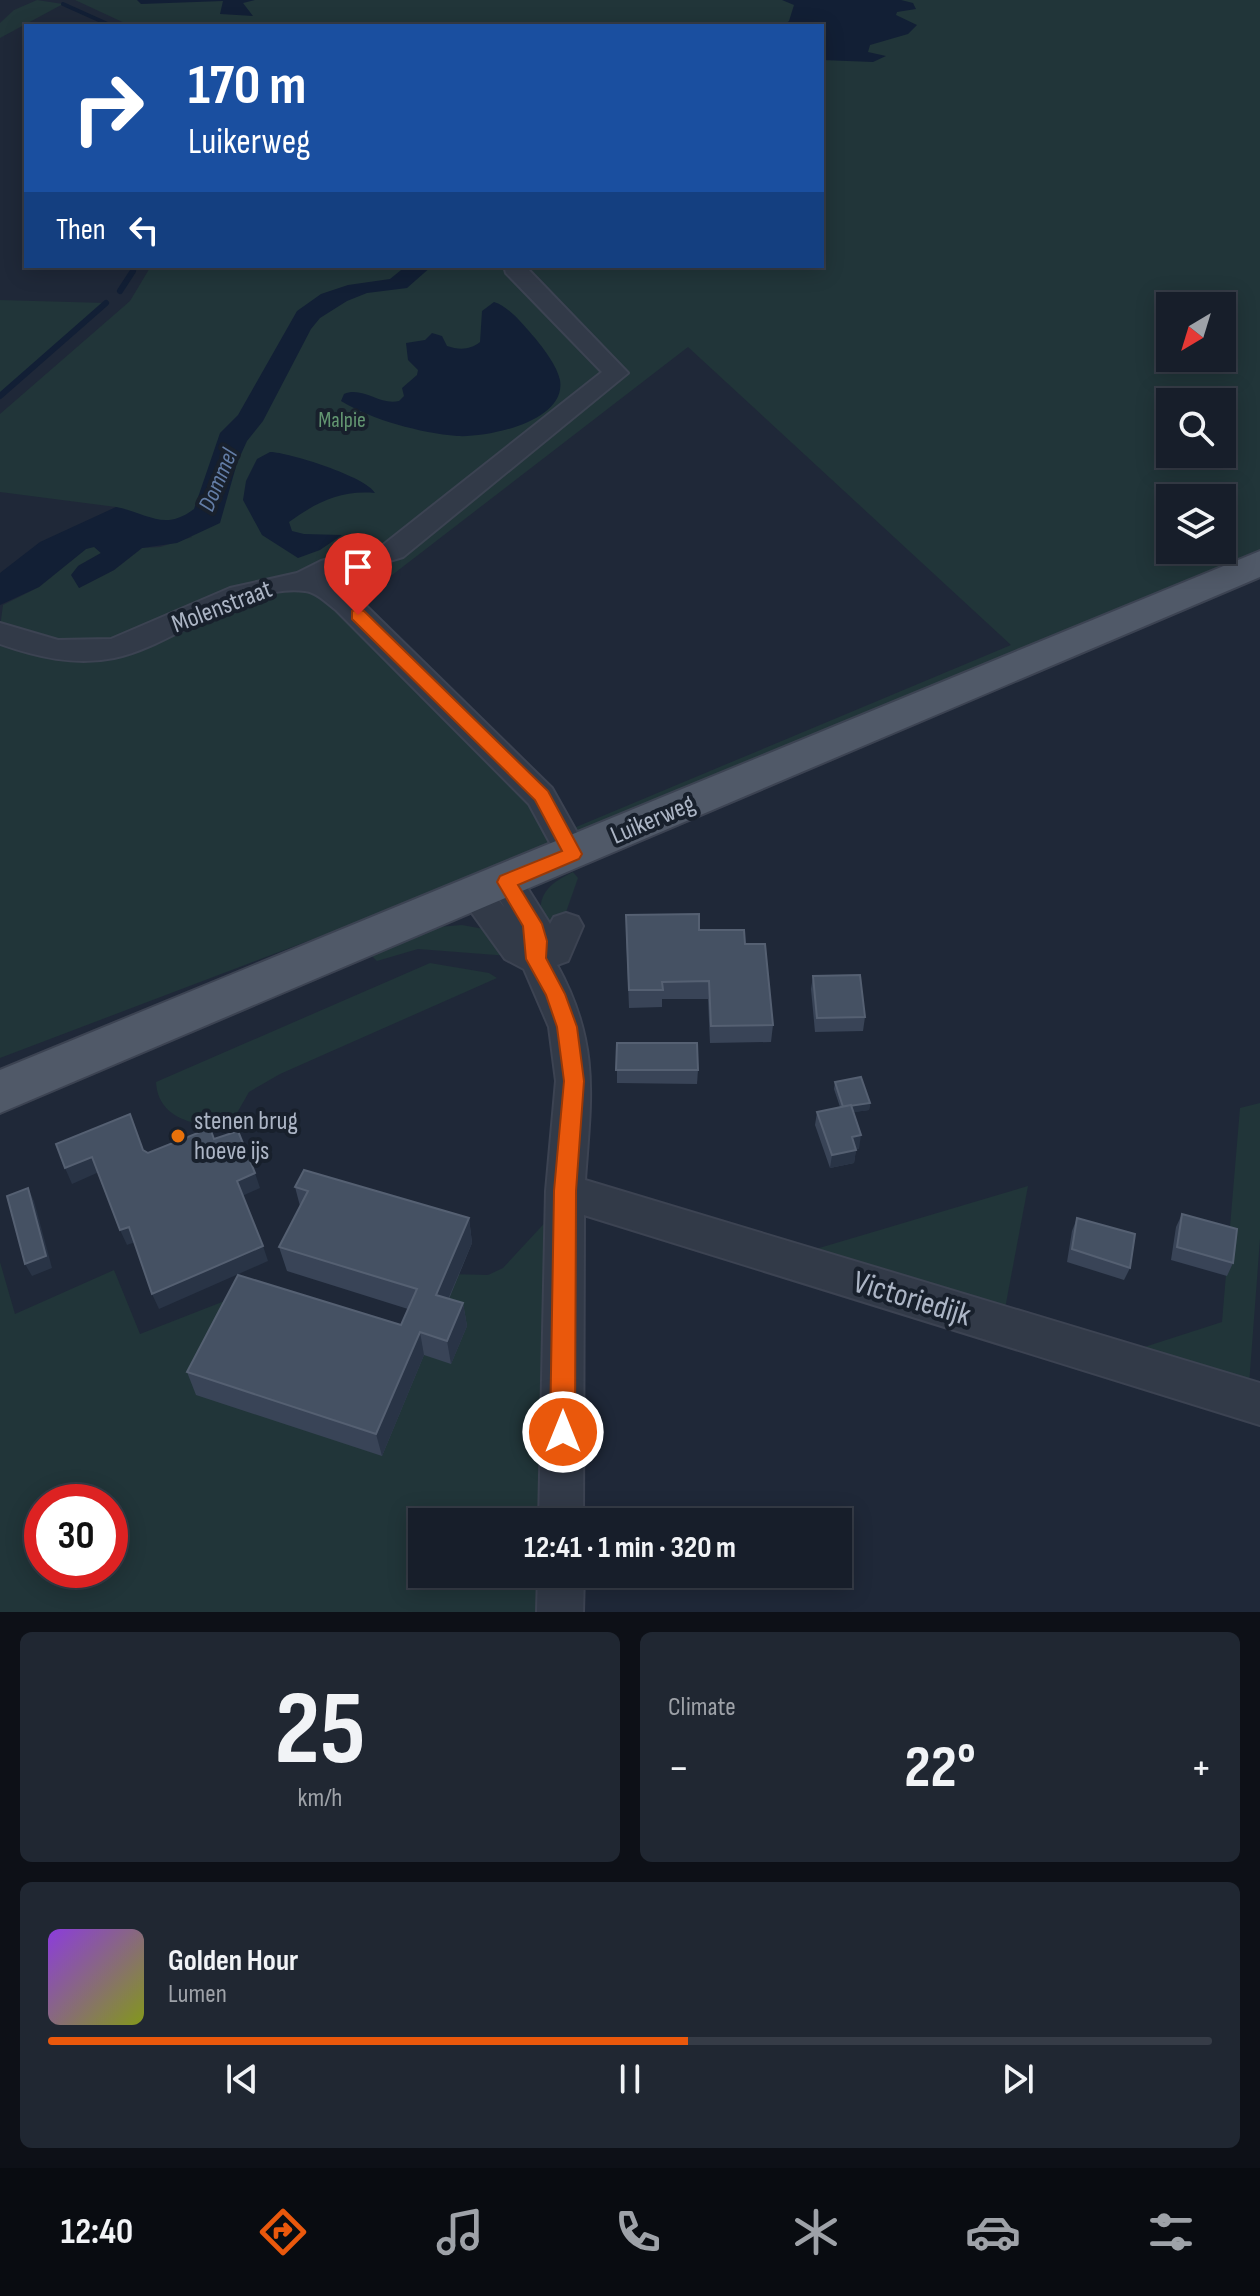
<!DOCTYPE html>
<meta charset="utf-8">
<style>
:root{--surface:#171e2a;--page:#202732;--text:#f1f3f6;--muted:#9ea2a8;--line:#363c47;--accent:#ea580c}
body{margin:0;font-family:"Sofia Sans Condensed",sans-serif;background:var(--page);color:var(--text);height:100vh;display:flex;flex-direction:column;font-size:30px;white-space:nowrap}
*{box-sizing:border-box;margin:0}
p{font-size:26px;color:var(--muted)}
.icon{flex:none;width:44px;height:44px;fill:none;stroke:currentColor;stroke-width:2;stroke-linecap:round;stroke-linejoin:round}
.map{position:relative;height:1612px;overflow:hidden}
.panel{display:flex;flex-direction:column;gap:20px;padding:20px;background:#0d1017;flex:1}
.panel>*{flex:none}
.top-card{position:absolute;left:24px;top:24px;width:800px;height:244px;border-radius:0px;box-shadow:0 4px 20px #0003,0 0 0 2px var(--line);background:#1a4fa0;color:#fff;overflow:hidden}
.needle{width:52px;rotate:218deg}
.controls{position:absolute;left:1156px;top:292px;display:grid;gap:16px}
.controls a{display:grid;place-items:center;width:80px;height:80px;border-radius:0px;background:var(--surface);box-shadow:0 4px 20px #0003,0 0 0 2px var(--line);font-size:40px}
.speed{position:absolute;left:24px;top:1484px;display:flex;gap:16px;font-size:40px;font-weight:700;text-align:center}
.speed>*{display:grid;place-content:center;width:104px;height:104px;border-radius:50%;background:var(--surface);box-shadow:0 4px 20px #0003,0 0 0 2px var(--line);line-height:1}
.speed .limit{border:12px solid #d22;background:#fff;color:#111}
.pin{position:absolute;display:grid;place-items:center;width:68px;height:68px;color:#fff;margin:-82px -34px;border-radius:50% 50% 50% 0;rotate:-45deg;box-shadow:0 0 8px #0007}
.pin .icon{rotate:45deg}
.me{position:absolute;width:88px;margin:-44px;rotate:0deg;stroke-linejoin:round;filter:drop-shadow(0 0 6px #0008)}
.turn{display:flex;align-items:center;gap:28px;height:168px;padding:0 32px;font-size:36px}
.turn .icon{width:104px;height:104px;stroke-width:2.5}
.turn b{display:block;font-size:56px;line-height:68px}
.then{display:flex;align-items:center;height:76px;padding:0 32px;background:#0003;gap:16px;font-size:30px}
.big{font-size:60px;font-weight:700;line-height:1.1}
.panel .widget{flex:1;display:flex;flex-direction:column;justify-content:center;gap:12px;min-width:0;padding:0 28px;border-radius:12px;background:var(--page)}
.panel .dial{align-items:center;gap:0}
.dial b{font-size:104px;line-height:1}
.song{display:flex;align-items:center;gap:24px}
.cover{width:96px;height:96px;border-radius:12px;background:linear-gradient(135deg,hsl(270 70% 55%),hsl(70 70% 35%))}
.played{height:8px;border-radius:4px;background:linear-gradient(90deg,var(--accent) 55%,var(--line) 55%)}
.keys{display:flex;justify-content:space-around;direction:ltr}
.heat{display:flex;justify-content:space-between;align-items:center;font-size:44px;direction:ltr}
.panel .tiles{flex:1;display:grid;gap:20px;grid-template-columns:1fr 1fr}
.widget:last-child{grid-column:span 2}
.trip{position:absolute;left:408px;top:1508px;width:444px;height:80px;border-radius:0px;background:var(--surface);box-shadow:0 4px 20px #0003,0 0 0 2px var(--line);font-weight:700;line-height:80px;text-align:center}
.dock{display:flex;height:128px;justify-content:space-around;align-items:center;background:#090c11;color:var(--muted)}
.dock .icon{width:56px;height:56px}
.dock .selected{color:var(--accent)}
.dock b{font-size:36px;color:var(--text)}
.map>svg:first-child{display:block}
.green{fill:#213539;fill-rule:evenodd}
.water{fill:#121f35}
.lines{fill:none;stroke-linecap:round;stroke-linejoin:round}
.stream-far1{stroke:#121f35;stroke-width:4}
.stream{stroke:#121f35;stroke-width:6}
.minor-casing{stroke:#3c4352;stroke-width:4}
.major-casing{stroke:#3c4352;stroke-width:4}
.minor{fill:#323a48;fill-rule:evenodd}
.major{fill:#505968;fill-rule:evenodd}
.wall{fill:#394457}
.shaded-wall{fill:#293446}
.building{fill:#455163;stroke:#556072;stroke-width:2}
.route{fill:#ea580c;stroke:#983908;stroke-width:2}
.food-dot{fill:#e8710a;stroke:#18202c;stroke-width:3}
.labels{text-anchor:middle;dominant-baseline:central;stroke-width:8;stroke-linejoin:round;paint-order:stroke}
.far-park-label{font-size:22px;fill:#639671;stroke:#18202c}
.far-water-label{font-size:24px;font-style:italic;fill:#637da6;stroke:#18202c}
.street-label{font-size:26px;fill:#acb5c5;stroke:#18202c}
.poi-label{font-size:26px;fill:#acb5c5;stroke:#18202c;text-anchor:start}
.near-street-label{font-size:32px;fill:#acb5c5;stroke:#18202c}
</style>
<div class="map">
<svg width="1260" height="1612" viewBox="0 0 1260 1612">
<rect width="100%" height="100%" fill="#1f2838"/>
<g class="green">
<polygon points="37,0 63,4 0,38 0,23 14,10"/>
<path d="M 75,0 L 1260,0 L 1260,556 L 575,838 L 569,830 L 1011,645 L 688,347 L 374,589 L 361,585 L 352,591 L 314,571 L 87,650 L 0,627 L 3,605 L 39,587 L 86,549 L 94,546 L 101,553 L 78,566 L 79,588 L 114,570 L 142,548 L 160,547 L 192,537 L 116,507 L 0,492 L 0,414 L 130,301 L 151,266 L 822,266 L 822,26 L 131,26 ZM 1170,306 L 1222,306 L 1222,358 L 1170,358 ZM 1170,402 L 1222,402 L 1222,454 L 1170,454 ZM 1170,498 L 1222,498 L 1222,550 L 1170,550 Z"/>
<polygon points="0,300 106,303 0,396"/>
<polygon points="288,588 317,593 430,693 536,801 558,846 0,1058 0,639 53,657 250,596"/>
<path d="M 573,872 L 578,878 L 559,932 L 540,917 C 539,891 551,883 573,872 Z"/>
<polygon points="462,925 484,929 509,956 418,949 377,961 371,955 438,927"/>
<path d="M 430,963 L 489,973 L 497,978 L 280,1074 L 249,1092 L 229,1127 C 199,1126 158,1121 156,1082 Z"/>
<polygon points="1260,1103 1260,1239 1249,1385 1132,1351 1222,1322 1240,1108"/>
<polygon points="1028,1186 1004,1314 799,1254"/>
<path d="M 553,1214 L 552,1522 L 422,1522 L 422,1574 L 552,1574 L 552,1612 L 0,1612 L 0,1262 L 15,1314 L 114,1270 L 140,1334 L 263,1286 L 424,1333 L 449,1274 L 488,1275 L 503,1268 ZM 42,1502 L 110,1502 L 110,1570 L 42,1570 Z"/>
</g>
<g class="water">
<polygon points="137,0 255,0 243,3 253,16 220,14 223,1 141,4"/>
<polygon points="782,0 901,0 913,3 916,9 897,12 896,15 917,25 908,34 870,45 868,52 886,56 873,62 822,60 822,26 783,26 789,21 794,5"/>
<path d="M 406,266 L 432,266 L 407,288 L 367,293 L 347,301 L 320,318 L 311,329 L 263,421 L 247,441 L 237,463 L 220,523 L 177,543 L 142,548 L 114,570 L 79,588 L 71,575 L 78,566 L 101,553 L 94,547 L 86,549 L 39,587 L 0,605 L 0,573 L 40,542 L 116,507 C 148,513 164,532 194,509 L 220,433 L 238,415 L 297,311 L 321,294 L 348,285 L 390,279 Z"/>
<path d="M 494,302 C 510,307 524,326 535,338 C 544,349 557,366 560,380 C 567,422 486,438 457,436 C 421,433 372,420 341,401 L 344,394 C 363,386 380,406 399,401 L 404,396 L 402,388 L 417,375 L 418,370 L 408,360 L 406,343 L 425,340 L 432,333 L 442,336 L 447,346 C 459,350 470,350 480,342 L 482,311 Z"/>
<path d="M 270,452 C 288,452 367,477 375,493 C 340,490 317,502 289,522 L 292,531 L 304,534 L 342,535 L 320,550 L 298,558 L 262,535 L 243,500 L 246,481 L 257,459 Z"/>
</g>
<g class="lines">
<g class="stream-far1">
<polyline points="63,4 112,26"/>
<polyline points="132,273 136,266"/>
</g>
<g class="stream">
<polyline points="120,291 133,271"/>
<polyline points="0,396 106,303"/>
</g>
<g class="minor-casing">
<g id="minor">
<path d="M 504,266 L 525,266 L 628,373 L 403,557 L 329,579 L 356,596 L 552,788 L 589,854 L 585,863 L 573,866 L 561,863 L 529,804 L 336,610 C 327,603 316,592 305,591 C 242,583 174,646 114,658 C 75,666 37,657 0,644 L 0,623 L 58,640 L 111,639 L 230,588 L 297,573 L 321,561 L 383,545 L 602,372 L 506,273 Z"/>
<path d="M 506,869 L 518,873 L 550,924 L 554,917 L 566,913 L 578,917 L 583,926 L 568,961 L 557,965 C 600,1043 591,1096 585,1180 L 1260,1383 L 1260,1425 L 584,1215 L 583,1522 L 539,1522 L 546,1191 L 556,1081 L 549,1027 L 524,969 L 505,959 L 459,895 L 464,886 C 486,879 492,892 505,908 L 489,882 L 494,873 Z"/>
<polygon points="538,1574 584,1574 583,1612 537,1612"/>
</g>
</g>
<g class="major-casing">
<polygon id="major" points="1260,551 1260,577 0,1113 0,1070"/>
</g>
<use href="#minor" class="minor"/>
<use href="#major" class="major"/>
</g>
<g class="wall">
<polygon points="699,930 745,944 773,1025 771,1042 710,1043 708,999 662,999 662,1007 629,1008 626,933"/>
<polygon points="813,976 865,1017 863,1031 815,1032 811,989"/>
<polygon points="617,1043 698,1070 697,1084 617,1083"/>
<polygon points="835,1082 870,1103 869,1110 853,1112 859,1149 856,1149 854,1163 830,1168 815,1125 817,1112 840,1107 834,1089"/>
<polygon points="295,1187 469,1218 472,1243 449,1299 463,1303 467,1326 451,1364 424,1355 382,1456 196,1395 187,1372 401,1325 408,1309 287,1271 279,1247 300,1206"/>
<polygon points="1182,1214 1233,1263 1227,1276 1171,1260 1176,1227"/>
<polygon points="1077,1218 1130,1268 1124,1280 1067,1262 1072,1231"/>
</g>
<g class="shaded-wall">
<polygon points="870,1103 869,1110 842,1114 844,1108"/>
<polygon points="861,1135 859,1149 849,1151 852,1137"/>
<polygon points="856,1150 854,1163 830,1168 832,1155"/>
<polygon points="92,1157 99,1172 72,1184 65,1168"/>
<polygon points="255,1173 260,1188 242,1196 237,1181"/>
<polygon points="28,1188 34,1201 52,1268 32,1276 25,1264"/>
<polygon points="469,1218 472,1243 440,1318 436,1295"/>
<polygon points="129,1227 135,1242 127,1245 120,1230"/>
<polygon points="263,1246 268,1261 159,1309 152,1294"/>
<polygon points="463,1303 467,1326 451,1364 447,1341"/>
<polygon points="420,1332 424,1355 382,1456 376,1434"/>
</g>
<g class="building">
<polygon points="699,914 699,930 744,930 745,944 765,944 773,1025 711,1026 709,981 662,982 663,990 629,990 626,915"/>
<polygon points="860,975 865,1017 817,1018 813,976"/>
<polygon points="617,1043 697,1043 698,1070 616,1070"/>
<polygon points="861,1077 870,1103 843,1107 835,1082"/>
<polygon points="851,1105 861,1135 852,1137 856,1150 832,1155 817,1112"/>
<polygon points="130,1114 143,1150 148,1153 210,1128 214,1139 238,1131 255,1173 237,1181 263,1246 152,1294 129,1227 120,1230 92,1157 65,1168 56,1144"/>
<polygon points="304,1170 469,1218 436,1295 463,1303 447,1341 420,1332 376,1434 187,1372 238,1275 401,1325 417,1289 279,1247 308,1191 295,1187"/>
<polygon points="28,1188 46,1256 25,1264 7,1196"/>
<polygon points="1182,1214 1237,1229 1233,1263 1177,1247"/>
<polygon points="1077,1218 1135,1234 1130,1268 1072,1249"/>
</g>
<polygon class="route" points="358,609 364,611 548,791 582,854 579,859 518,885 542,924 547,941 546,958 565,994 577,1027 584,1081 576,1191 575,1432 571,1440 563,1444 554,1440 550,1432 554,1191 564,1081 557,1027 546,995 526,959 523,926 497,882 500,876 562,851 535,800 352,619 352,611"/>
<circle class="food-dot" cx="178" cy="1136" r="8"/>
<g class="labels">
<g class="far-park-label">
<text x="342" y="420">Malpie</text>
</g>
<g class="far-water-label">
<text transform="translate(218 480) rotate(-67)">Dommel</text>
</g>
<g class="street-label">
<text transform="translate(222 607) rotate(-21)">Molenstraat</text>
<text transform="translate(653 820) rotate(-23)">Luikerweg</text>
</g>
<g class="poi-label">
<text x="194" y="1121">stenen brug<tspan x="194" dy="30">hoeve ijs</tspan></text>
</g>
<g class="near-street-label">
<text transform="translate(912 1299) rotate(17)">Victoriedijk</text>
</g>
</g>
</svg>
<div class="controls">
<a><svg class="needle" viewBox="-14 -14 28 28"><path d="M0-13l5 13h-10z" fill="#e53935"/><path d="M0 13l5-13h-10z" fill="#9ea2a8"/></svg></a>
<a><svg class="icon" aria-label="search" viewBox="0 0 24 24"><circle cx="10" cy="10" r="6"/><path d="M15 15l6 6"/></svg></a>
<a><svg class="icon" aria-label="layers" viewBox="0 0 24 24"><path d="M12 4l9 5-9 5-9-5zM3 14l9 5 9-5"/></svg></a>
</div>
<div class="speed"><div class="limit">30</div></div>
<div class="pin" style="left:358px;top:615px;background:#d93025"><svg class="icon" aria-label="arrive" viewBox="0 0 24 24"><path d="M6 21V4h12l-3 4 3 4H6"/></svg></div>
<svg class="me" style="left:563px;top:1432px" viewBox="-20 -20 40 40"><circle r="17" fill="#ea580c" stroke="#fff" stroke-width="3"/><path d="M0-11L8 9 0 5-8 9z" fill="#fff"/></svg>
<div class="trip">12:41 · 1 min · 320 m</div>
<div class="top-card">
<div class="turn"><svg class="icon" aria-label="right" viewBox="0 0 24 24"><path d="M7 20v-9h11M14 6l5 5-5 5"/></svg><div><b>170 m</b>Luikerweg</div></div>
<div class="then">Then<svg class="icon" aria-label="left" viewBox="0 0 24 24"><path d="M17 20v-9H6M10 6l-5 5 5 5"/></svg></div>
</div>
</div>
<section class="panel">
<div class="tiles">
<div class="widget dial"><b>25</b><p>km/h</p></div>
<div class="widget"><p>Climate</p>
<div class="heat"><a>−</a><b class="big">22°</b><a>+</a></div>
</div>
<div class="widget">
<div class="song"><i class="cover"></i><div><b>Golden Hour</b><p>Lumen</p></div></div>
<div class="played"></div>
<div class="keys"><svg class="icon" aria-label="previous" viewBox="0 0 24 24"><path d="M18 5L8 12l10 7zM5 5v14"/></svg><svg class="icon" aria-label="pause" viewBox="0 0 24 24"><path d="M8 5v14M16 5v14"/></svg><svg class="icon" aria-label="next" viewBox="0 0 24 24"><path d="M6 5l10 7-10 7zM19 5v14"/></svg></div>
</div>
</div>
</section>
<nav class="dock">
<b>12:40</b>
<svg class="icon selected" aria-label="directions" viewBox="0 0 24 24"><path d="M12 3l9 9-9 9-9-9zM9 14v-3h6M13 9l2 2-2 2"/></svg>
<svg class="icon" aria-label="music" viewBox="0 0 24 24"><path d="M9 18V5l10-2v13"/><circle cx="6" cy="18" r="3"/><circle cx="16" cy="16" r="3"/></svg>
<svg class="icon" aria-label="phone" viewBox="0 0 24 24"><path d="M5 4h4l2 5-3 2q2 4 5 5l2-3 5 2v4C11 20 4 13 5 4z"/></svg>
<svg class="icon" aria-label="climate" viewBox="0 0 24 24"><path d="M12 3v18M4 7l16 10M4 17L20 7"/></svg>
<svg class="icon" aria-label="car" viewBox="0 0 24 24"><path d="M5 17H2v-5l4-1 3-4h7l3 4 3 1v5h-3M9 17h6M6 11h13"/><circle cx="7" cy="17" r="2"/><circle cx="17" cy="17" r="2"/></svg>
<svg class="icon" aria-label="filters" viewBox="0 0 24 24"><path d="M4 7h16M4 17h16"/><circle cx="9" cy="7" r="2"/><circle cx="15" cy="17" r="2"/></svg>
</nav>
